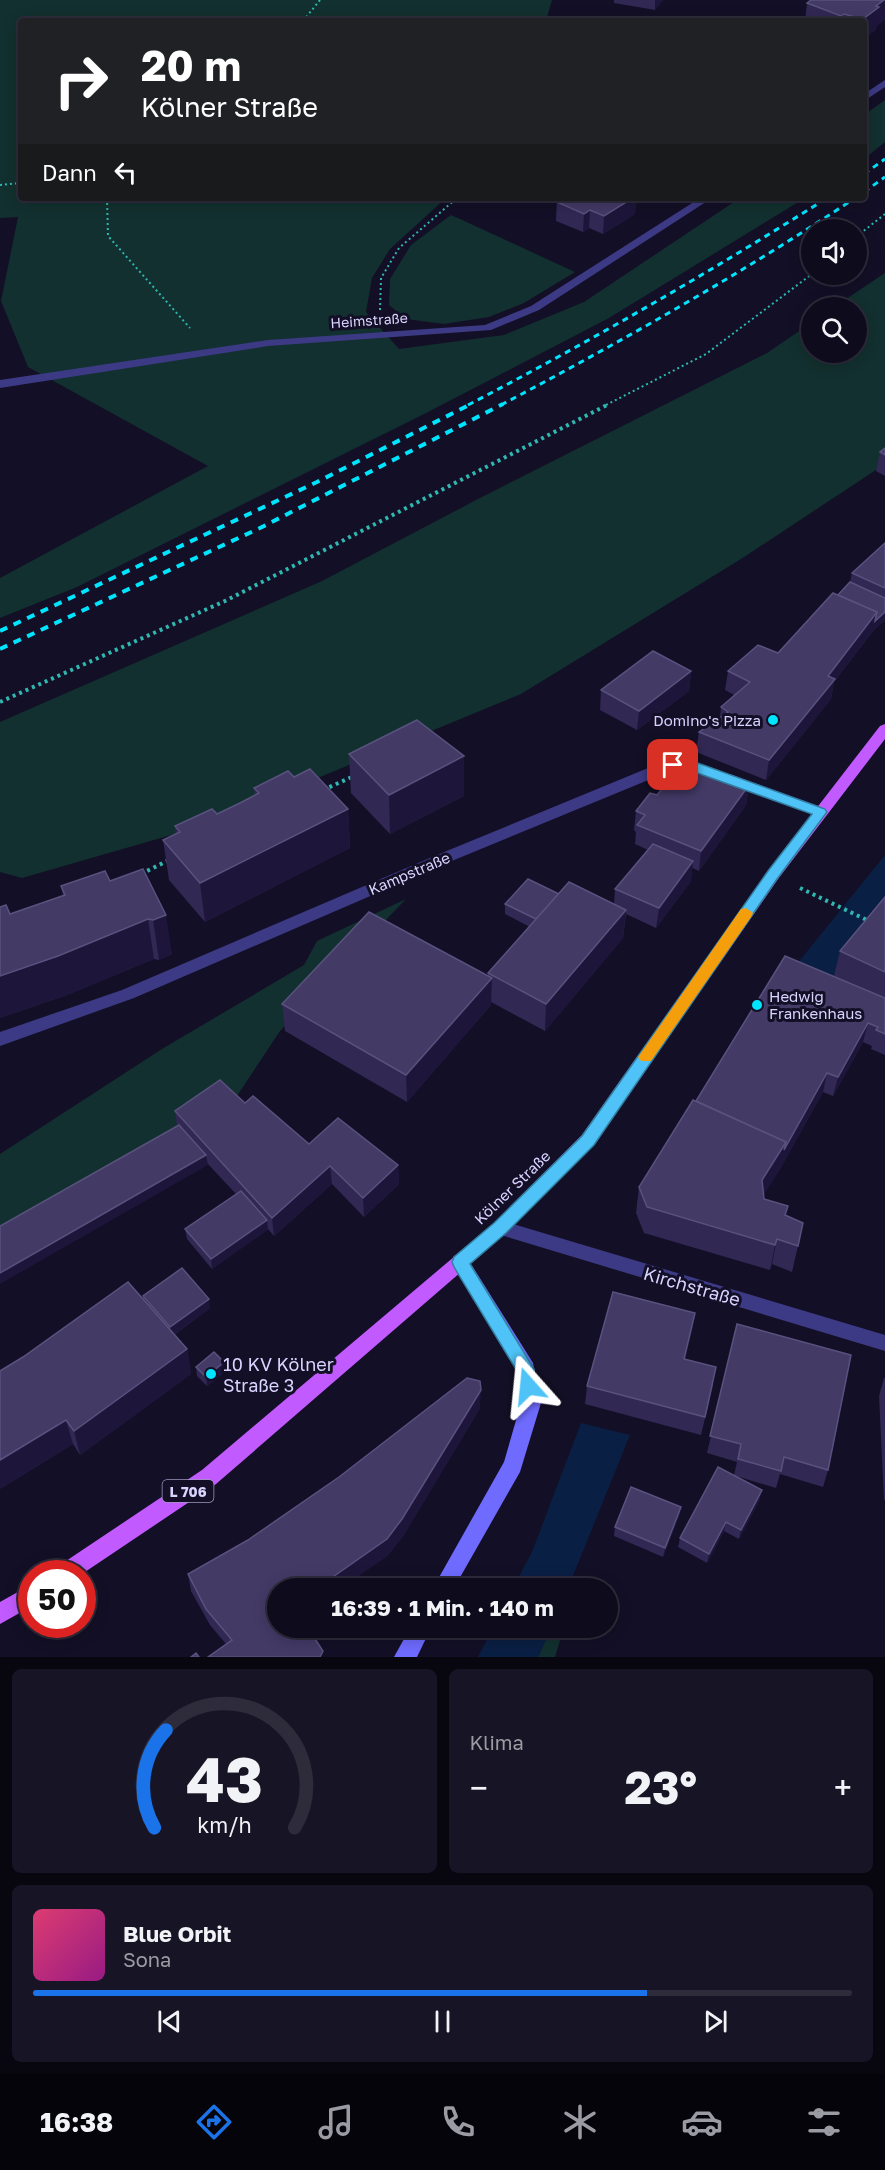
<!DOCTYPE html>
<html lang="de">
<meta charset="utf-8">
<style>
:root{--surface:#0e0b1c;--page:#171425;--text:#f1f3f6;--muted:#9b9ba3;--line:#2e2b3b;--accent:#1a73e8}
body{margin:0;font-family:"Golos Text",sans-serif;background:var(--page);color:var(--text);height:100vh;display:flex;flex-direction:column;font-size:22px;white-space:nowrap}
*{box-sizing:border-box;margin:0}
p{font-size:20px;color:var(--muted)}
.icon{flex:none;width:33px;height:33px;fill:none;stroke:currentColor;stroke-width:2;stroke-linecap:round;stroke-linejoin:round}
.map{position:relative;height:1657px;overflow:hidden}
.side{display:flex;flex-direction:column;gap:12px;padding:12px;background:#08060f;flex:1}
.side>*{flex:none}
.banner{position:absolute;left:18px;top:18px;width:849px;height:183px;border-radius:6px;box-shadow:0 3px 15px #0003,0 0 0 2px var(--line);background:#202124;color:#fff;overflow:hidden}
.fabs{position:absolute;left:801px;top:219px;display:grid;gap:12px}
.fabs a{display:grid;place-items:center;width:66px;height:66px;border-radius:50%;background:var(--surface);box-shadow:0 3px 15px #0003,0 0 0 2px var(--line);font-size:30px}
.speed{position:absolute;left:18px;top:1560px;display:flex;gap:12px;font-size:30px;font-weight:700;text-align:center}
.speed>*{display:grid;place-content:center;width:78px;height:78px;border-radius:50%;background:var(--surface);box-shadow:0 3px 15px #0003,0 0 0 2px var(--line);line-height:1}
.speed .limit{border:9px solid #d22;background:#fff;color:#111}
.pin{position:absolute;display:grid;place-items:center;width:51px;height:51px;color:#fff;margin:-26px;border-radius:12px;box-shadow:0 3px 9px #0006}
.me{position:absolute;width:66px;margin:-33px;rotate:342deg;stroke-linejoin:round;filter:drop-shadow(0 0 4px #0008)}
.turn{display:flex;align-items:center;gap:21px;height:126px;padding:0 24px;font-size:27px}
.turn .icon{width:78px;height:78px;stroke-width:2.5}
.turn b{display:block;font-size:42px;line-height:51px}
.then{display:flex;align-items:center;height:57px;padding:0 24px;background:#0003;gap:12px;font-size:22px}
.big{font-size:45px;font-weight:700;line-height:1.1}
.side .tile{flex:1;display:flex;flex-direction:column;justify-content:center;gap:9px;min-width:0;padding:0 21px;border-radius:9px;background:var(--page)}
.side .dial{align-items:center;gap:0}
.dial svg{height:156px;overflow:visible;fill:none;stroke:var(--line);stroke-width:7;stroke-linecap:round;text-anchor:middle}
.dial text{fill:var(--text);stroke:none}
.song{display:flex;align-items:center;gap:18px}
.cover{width:72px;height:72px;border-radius:9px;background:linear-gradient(135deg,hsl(340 70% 55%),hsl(310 70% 35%))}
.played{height:6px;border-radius:3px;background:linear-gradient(90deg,var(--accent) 75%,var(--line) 75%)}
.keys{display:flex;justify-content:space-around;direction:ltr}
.heat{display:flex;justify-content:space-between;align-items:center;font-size:33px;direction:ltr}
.side .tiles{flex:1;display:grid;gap:12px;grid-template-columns:1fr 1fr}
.tile:last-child{grid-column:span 2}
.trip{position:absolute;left:267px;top:1578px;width:351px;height:60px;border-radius:30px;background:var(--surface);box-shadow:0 3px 15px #0003,0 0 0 2px var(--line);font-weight:700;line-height:60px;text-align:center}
.menu{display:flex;height:96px;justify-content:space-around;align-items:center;background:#06040b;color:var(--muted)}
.menu .icon{width:42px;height:42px}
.menu .current{color:var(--accent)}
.menu b{font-size:27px;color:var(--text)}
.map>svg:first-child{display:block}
.green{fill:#12302f}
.water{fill:#0a1f44}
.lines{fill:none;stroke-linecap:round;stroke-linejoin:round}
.path-far1{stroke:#2fb8b0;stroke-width:2;stroke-dasharray:2 3;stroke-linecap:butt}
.path{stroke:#2fb8b0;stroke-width:4;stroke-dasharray:3 4;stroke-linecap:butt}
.street{fill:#3d3a85;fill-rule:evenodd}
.secondary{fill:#6f6bff;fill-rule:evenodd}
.primary{fill:#c25bff;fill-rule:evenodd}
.rail-far1{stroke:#00e5ff;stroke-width:3;stroke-dasharray:6 5;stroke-linecap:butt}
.rail{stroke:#00e5ff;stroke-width:4;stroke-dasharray:8 7;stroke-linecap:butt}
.wall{fill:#312854}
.shaded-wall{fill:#1d163a}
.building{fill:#433a66;stroke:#5a527e;stroke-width:1.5}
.route{fill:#4fc3f7;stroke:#337fa1;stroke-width:1.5}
.slow{fill:#f59e0b}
.poi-dot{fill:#00e5ff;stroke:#130f26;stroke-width:2}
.labels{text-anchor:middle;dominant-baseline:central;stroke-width:6;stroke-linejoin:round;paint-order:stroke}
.far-street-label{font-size:14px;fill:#d9d4ff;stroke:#130f26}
.shield{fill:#130f26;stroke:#9e99be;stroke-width:1.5}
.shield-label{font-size:14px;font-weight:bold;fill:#d9d4ff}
.poi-label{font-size:15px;fill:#d9d4ff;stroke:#130f26;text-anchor:end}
.street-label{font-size:15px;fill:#d9d4ff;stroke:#130f26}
.near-street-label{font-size:18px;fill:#d9d4ff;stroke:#130f26}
.near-poi-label{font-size:18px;fill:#d9d4ff;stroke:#130f26;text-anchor:start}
</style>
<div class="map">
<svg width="885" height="1657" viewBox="0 0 885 1657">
<rect width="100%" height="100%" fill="#130f26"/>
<g class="green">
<polygon points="0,0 552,0 546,21 21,21 21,198 446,198 390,249 372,278 366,312 399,349 504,335 584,302 740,198 805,198 609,318 428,412 77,587 0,618 0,578 208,466 28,367 1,301 18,217 0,218"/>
<polygon points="885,100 885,142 864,159 864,115"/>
<polygon points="451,215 460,219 575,272 524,303 489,317 444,324 406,319 389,305 390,279 411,245"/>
<polygon points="885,273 885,464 741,559 521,694 199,827 22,878 0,872 0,722 322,581 478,499 767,353 811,323 812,352 856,352 856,308 834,307"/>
<polygon points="406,899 280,1031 229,1108 0,1237 0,1154 162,1049 304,965 317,941"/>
<polygon points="551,1628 564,1628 555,1657 538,1657"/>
</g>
<g class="water">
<polygon points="885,855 885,920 833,984 788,975"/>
<polygon points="581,1423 630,1435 568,1588 513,1588 532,1552"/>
<polygon points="493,1628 551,1628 538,1657 478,1657"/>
</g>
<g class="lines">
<g class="path-far1">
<polyline points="655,17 655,21"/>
<polyline points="303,21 320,0"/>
<polyline points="0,185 21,183"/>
<polyline points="107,198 108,236 190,328"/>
<polyline points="856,237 885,214"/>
<polyline points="380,310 381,278 399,248 457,198"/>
<polyline points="606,405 706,354 812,274"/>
</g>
<g class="path">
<polyline points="0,702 225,601 609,404"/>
<polyline points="323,790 354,776"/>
<polyline points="141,874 169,860"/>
<polyline points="800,888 869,921"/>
</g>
<g class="street">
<polygon points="885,80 885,87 864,101 864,94"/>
<polygon points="700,198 712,198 539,310 491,330 268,346 0,388 0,380 268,340 485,325 531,306"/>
<polygon points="684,760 704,765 706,769 699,774 684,770 663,774 442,865 134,998 0,1046 0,1032 122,990 432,857 653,766"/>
<polygon points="730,774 825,808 827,812 820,817 725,783 723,779"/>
<polygon points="500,1220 885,1335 885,1351 494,1233 491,1228 494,1223"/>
</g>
<g class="secondary">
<polygon points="460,1254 466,1256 533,1363 541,1403 520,1472 454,1588 433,1588 504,1462 521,1403 517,1371 451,1262 454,1256"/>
<polygon points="410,1628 431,1628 417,1657 394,1657"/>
</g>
<g class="primary">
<polygon points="885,724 885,739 778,879 594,1145 506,1233 216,1484 82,1574 54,1574 57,1567 202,1470 494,1223 582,1135 768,871 880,726"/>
<polygon points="32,1584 32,1606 0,1624 0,1602"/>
</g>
<g class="rail-far1">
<polyline points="864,174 885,159"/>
<polyline points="864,192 885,177"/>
<path d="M 468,405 C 591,341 710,272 827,198"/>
<path d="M 501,405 C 622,341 741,274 855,198"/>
</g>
<g class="rail">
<polyline points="0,631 317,482 471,404"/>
<polyline points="0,649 260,528 503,404"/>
</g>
</g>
<g class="wall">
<polygon points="614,0 663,0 655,10 614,3"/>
<polygon points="885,0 875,31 864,21 805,21 807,3"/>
<polygon points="557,198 636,198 635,214 603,234 589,228 583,232 556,221"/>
<polygon points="880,452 885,455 885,476 876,471"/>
<polygon points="885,543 885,620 873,631 834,682 831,699 766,780 696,752 699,732 720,718 721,707 734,695 725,690 728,671 778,653 850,582 852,573"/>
<polygon points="691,671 689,691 637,730 600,710 601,690"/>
<polygon points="349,754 464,796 390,834 351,793"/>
<polygon points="294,777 348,809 350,848 205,922 169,880 163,840 176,834 175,826 217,814 255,796 254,788"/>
<polygon points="749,785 746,805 699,871 692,868 691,881 656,928 626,914 623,938 545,1031 491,1002 491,1005 407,1102 285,1031 282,1004 488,976 488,973 530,927 505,914 505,904 559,894 614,904 615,889 648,850 635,844 636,832 634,830 636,811 657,795"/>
<polygon points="143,869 172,954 159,960 154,959 67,995 0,1018 0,907 10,914 63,896 61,886 110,881"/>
<polygon points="885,897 885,1055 871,1049 872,1046 863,1042 833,1096 823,1092 780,1169 764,1194 764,1199 786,1216 798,1246 792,1272 772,1264 770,1270 644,1233 636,1213 639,1187 696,1101 834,976 840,951"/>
<polygon points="245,1103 309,1144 398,1165 399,1184 364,1217 332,1184 274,1236 268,1229 212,1269 187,1239 185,1229 236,1194 207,1163 208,1165 177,1126 175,1111"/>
<polygon points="143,1296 210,1308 174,1335 187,1349 191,1374 80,1455 73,1444 0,1489 143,1299"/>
<polygon points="695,1313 685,1359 713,1385 701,1435 585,1404 587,1386"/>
<polygon points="737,1324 828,1470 823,1487 780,1474 776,1488 736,1476 760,1499 739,1539 724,1531 707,1563 678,1547 680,1538 734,1475 737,1462 707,1453"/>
<polygon points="224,1362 226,1371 207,1386 197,1376 196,1367"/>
<polygon points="884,1378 885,1378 885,1500 884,1500 879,1396"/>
<polygon points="480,1408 403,1536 387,1556 278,1628 226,1644 210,1625 191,1591 188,1574"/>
<polygon points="681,1507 679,1516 663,1557 614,1536 615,1527"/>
</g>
<g class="shaded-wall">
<polygon points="655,0 663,0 655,10"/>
<polygon points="884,0 885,0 885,20 876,27 875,31 864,39 864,21 862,21 863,19 876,6"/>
<polygon points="844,14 842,21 840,21 841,16"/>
<polygon points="633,198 636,198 635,214 603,234 604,216"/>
<polygon points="590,210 589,228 583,232 584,214"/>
<polygon points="877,612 885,612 885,620 873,631 834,682 831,699 766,780 769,760 828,676"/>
<polygon points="691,671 689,691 637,730 639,711"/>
<polygon points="464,756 464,796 390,834 389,795"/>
<polygon points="749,785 746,805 699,871 701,851"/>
<polygon points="348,809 350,848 205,922 200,883"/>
<polygon points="693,861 691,881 656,928 659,908"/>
<polygon points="626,910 623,938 545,1031 546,1004"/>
<polygon points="166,915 172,954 159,960 153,920"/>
<polygon points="148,919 154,959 67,995 0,1018 0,976"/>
<polygon points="492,978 491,1005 407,1102 406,1075"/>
<polygon points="868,1023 863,1042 833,1096 838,1077"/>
<polygon points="827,1073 823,1092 780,1169 757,1206 762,1180"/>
<polygon points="206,1155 208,1165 0,1284 0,1273"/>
<polygon points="398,1165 399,1184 364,1217 363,1198"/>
<polygon points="330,1166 332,1184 274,1236 272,1218"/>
<polygon points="267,1220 268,1230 212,1269 211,1259"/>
<polygon points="777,1239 772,1264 770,1270 775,1245"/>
<polygon points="209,1299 210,1308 172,1336 170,1327"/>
<polygon points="695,1313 692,1331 681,1377 684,1359"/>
<polygon points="187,1349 191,1374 80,1455 74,1431"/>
<polygon points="224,1362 226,1371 207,1386 206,1377"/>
<polygon points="481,1390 480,1408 403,1536 387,1556 342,1588 317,1588"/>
<polygon points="66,1420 73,1444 0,1489 0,1460"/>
<polygon points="762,1490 760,1499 739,1539 741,1530"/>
<polygon points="681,1507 679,1516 663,1557 665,1548"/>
<polygon points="726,1522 724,1531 707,1563 709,1554"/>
</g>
<g class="building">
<polygon points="811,0 884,0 876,6 879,7 863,19 844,14 841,16 807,3"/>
<polygon points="561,198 633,198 604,216 590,210 584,214 557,202 563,199"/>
<polygon points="885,448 885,455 880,452"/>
<polygon points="885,543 885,588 852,573"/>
<polygon points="850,582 885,598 885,612 875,621 877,612 838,595"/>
<polygon points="833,593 877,612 828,676 835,679 769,760 699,732 728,712 721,707 750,682 728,671 758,645 778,653"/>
<polygon points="653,651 691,671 639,711 601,690"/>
<polygon points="417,720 464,756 389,795 349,754"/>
<polygon points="686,759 749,785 701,851 637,825 645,815 636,811 650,793 657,795"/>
<polygon points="310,769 348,809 200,883 163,840 180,832 175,826 212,809 217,814 240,803 259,793 254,788 288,771 294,777"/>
<polygon points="653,844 693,861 659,908 615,889"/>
<polygon points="143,869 166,915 153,920 148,919 58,956 0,976 0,907 6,905 10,914 65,895 61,886 105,871 110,881"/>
<polygon points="528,879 559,894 536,919 505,904"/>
<polygon points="569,882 626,910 546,1004 488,973"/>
<polygon points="885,897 885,972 840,951"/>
<polygon points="369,912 492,978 406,1075 282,1004"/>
<polygon points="785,956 885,998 885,1034 876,1030 878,1027 868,1023 838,1077 827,1073 784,1150 786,1142 696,1101"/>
<polygon points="220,1080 245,1103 253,1096 309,1144 338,1118 398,1165 363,1198 330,1166 272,1218 175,1111"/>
<polygon points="693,1100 786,1142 762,1180 764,1199 788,1206 785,1215 803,1223 798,1246 777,1239 775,1245 647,1207 639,1187"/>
<polygon points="179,1125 206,1155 0,1273 0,1226"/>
<polygon points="241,1191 267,1220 211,1259 185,1229"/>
<polygon points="182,1268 209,1299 170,1327 143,1296"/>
<polygon points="128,1282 187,1349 74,1431 66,1420 0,1460 0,1371 23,1357"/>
<polygon points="613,1292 695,1313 684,1359 716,1367 705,1417 587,1386"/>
<polygon points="737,1324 851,1355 828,1470 784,1457 781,1471 738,1459 741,1444 710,1436"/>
<polygon points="214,1352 224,1362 206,1377 196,1367"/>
<polygon points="467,1378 480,1381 481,1390 402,1519 387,1539 317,1588 278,1588 278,1628 308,1628 323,1651 320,1657 208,1657 232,1640 206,1609 188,1574 248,1540 339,1477"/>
<polygon points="718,1467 762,1490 741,1530 726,1522 709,1554 680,1538"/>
<polygon points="631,1487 681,1507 665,1548 615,1527"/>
<polygon points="196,1653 199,1657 191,1657"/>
</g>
<polygon class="route" points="673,761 695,762 825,809 827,812 777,879 594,1145 506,1233 470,1264 534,1369 537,1386 534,1392 528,1394 522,1392 517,1371 454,1267 452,1262 454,1257 494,1223 582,1136 768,871 812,814 689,770 668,769 666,765 668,762"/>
<polygon class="slow" points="746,908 753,913 751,917 651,1061 641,1061 638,1057 641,1053 741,909"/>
<g class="poi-dot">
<circle cx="773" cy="720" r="6"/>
<circle cx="757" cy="1005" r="6"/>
<circle cx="211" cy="1374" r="6"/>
</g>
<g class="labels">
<g class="far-street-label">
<text transform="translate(369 320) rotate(-4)">Heimstraße</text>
</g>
<rect class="shield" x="162.5" y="1480" width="51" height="22" rx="4.5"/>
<g class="shield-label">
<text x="188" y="1491">L 706</text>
</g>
<g class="poi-label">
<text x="761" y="720">Domino's Pizza</text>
<text x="769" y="996" text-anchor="start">Hedwig<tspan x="769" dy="17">Frankenhaus</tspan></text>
</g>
<g class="street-label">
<text transform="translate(409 873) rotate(-23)">Kampstraße</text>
<text transform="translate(512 1187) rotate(-44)">Kölner Straße</text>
</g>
<g class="near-street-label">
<text transform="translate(692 1286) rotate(16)">Kirchstraße</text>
</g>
<g class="near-poi-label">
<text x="223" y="1364">10 KV Kölner<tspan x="223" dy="21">Straße 3</tspan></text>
</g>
</g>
</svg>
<div class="fabs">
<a><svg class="icon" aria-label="sound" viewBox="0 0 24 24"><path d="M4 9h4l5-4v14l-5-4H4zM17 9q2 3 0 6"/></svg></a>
<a><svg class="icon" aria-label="search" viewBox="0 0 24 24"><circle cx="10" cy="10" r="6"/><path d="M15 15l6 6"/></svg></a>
</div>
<div class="speed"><div class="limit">50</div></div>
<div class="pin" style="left:673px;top:765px;background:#d93025"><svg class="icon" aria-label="arrive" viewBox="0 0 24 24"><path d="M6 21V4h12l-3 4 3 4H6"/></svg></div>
<svg class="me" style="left:528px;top:1386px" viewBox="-20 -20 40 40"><path d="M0-17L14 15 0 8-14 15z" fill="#4fc3f7" stroke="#fff" stroke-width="4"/></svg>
<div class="trip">16:39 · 1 Min. · 140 m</div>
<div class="banner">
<div class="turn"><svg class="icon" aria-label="right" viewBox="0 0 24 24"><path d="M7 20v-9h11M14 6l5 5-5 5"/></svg><div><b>20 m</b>Kölner Straße</div></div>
<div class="then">Dann<svg class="icon" aria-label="left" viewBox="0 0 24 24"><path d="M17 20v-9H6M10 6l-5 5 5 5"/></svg></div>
</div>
</div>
<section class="side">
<div class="tiles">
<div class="tile dial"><svg viewBox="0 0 100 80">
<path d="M14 69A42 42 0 1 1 86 69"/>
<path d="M14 69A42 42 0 0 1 20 19" stroke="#1a73e8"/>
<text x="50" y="56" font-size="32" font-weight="700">43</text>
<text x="50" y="72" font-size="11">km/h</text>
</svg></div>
<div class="tile"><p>Klima</p>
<div class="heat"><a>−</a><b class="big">23°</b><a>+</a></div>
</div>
<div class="tile">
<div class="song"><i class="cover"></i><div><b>Blue Orbit</b><p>Sona</p></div></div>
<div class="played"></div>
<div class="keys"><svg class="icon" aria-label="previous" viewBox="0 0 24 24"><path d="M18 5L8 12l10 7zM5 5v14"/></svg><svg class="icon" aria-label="pause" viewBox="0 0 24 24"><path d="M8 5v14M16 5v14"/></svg><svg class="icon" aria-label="next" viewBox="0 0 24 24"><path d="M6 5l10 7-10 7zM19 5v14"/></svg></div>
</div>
</div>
</section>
<nav class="menu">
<b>16:38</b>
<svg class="icon current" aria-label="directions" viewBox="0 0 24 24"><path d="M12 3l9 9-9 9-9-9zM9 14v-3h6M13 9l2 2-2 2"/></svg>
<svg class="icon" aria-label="music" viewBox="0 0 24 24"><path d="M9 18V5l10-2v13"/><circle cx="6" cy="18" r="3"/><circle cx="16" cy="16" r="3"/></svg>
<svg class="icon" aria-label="phone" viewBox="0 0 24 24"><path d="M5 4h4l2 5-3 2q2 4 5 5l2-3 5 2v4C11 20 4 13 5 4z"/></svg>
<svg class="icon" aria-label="climate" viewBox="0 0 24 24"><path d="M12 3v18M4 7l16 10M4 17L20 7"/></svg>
<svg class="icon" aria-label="car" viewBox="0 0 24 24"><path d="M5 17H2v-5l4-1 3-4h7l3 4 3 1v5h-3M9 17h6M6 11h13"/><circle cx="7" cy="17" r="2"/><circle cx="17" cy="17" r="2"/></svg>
<svg class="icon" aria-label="filters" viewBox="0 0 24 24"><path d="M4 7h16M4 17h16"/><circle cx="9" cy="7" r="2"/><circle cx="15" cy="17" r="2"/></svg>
</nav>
